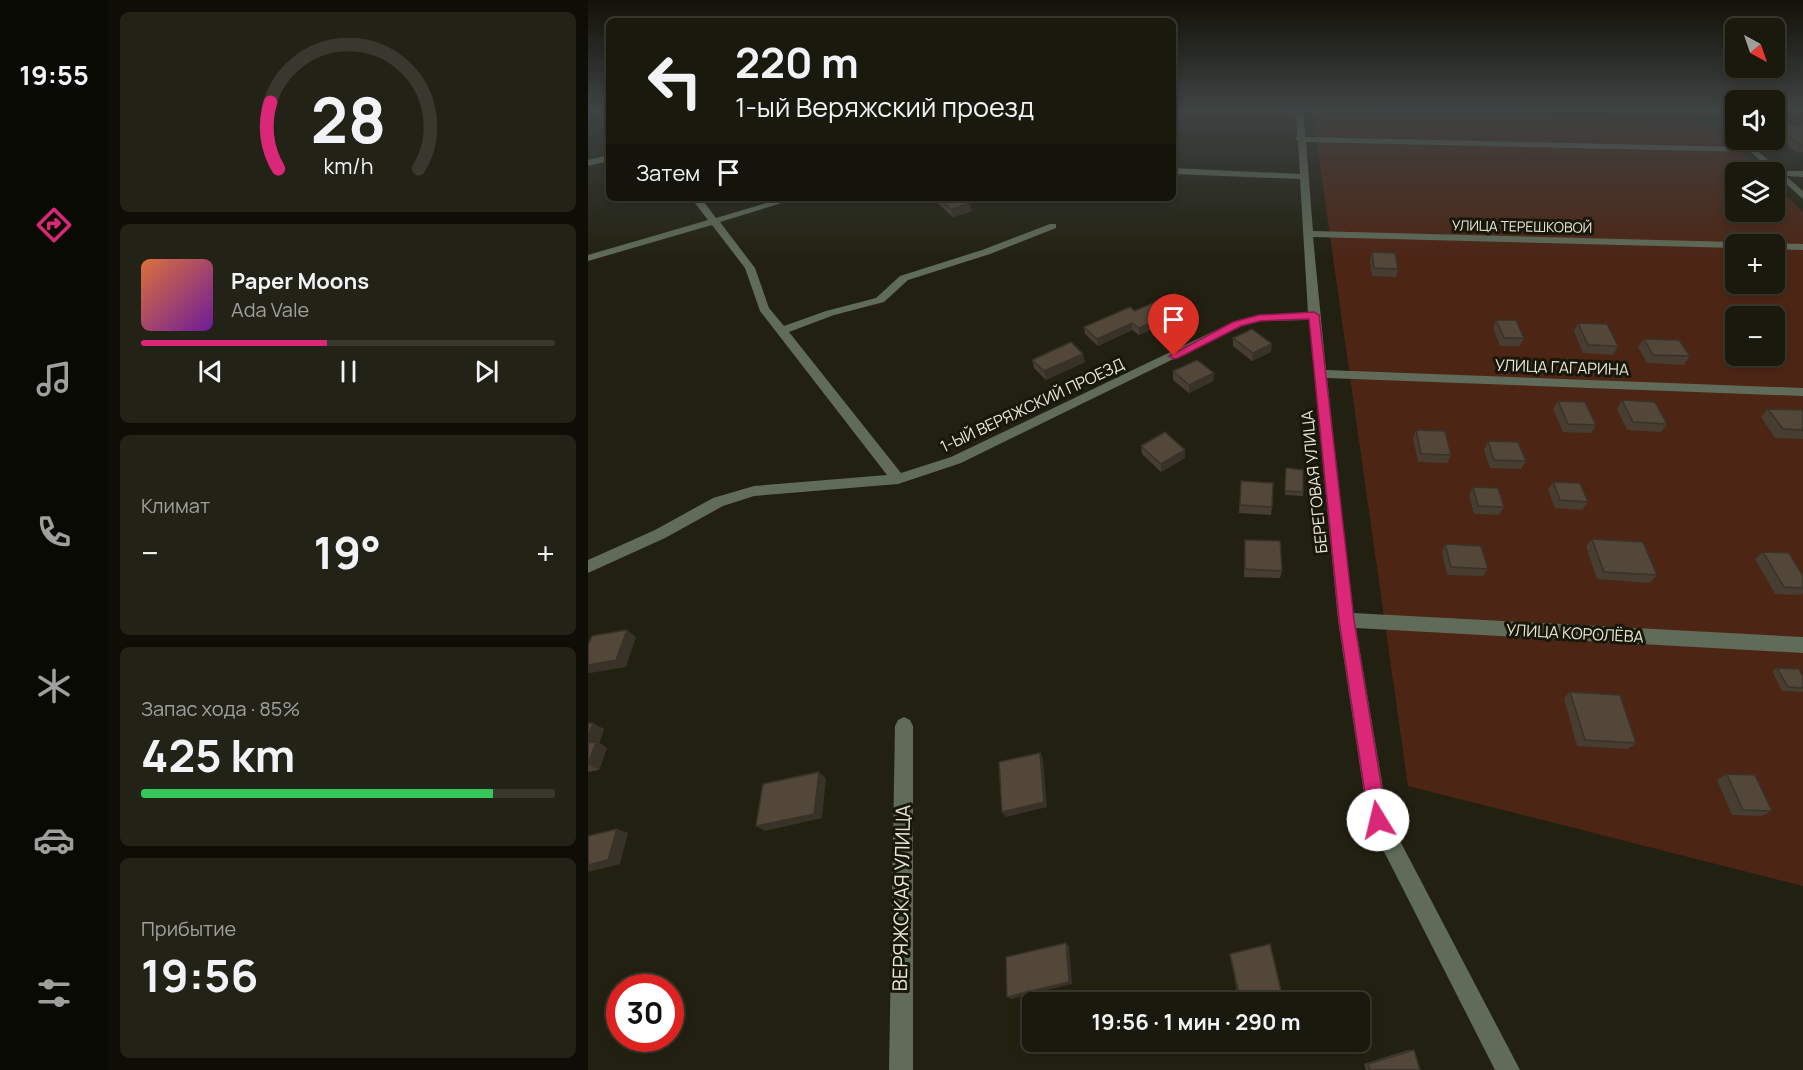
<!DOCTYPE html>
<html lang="ru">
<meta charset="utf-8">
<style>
:root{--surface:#1a190d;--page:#232216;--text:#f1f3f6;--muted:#9fa09d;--line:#38382e;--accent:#db2777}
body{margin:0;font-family:Manrope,sans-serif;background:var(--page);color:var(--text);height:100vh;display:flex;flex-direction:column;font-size:22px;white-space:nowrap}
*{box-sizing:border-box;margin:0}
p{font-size:20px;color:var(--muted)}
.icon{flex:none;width:33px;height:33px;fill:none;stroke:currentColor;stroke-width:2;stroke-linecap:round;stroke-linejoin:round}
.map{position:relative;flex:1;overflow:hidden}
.panel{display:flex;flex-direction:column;gap:12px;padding:12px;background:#0e0e07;width:480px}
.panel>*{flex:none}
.top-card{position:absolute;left:18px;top:18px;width:570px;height:183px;border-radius:9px;box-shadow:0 3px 9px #0003,0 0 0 2px var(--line);background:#1a190d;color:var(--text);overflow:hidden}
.needle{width:39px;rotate:140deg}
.buttons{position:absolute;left:1137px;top:18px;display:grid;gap:12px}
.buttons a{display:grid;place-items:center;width:60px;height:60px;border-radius:9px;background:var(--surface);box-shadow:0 3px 9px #0003,0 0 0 2px var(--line);font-size:30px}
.speed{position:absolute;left:18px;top:974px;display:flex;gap:12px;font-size:30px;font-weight:700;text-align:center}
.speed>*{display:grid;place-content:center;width:78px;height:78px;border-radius:50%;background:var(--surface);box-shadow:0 3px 9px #0003,0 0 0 2px var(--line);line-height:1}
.speed .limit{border:9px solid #d22;background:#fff;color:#111}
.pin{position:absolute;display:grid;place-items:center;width:51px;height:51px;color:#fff;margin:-62px -26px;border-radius:50% 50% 50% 0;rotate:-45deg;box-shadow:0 0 6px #0007}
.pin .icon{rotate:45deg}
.me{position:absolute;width:66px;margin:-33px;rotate:351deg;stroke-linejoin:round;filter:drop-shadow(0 0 4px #0008)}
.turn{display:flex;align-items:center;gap:21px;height:126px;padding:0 30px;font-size:27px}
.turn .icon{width:78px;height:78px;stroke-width:2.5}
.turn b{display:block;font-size:42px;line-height:51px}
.then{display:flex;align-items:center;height:57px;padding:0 30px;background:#0003;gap:12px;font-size:22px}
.big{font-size:45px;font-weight:700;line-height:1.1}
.panel .card{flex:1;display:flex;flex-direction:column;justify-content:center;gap:9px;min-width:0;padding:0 21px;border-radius:9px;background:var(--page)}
.panel .dial{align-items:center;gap:0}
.dial svg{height:156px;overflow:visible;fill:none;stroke:var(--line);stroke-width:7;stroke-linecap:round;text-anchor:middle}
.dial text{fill:var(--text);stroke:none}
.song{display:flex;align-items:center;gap:18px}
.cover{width:72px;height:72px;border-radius:9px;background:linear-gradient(135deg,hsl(20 70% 55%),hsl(280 70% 35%))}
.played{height:6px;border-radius:3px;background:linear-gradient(90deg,var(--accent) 45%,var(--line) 45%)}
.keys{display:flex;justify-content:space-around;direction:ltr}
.heat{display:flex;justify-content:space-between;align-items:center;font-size:33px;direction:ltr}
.charge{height:9px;border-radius:4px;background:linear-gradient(90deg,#34c759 85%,var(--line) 0)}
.trip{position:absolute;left:434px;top:992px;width:348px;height:60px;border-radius:9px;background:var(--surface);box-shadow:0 3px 9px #0003,0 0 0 2px var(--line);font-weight:700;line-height:60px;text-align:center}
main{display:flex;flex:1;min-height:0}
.menu{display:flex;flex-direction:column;width:108px;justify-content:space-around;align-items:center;background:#0a0a05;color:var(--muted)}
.menu .icon{width:42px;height:42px}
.menu .selected{color:var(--accent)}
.menu b{font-size:27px;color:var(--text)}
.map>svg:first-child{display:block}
.green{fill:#4d2515;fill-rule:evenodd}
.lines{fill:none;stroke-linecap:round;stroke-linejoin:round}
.minor{fill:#606c59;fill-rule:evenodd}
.wall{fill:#473d31}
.shaded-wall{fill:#393228}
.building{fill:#524739;stroke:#393228;stroke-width:1.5}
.route{fill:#db2777;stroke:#8e194d;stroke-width:1.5}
.labels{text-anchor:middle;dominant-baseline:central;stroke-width:6;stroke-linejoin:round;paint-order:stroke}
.far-street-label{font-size:14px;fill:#e8e7dd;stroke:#191708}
.street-label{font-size:16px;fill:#e8e7dd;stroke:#191708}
.near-street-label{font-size:20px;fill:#e8e7dd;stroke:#191708}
</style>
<main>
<nav class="menu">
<b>19:55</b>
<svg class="icon selected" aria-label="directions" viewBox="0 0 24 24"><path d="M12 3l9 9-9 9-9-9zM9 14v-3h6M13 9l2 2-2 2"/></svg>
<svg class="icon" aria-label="music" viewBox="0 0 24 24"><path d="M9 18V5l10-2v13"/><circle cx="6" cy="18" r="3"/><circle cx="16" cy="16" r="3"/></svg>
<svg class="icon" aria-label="phone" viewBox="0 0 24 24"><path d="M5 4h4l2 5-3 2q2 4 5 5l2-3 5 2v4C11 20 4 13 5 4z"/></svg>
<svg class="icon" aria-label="climate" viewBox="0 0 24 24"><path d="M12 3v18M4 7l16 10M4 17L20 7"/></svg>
<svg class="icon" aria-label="car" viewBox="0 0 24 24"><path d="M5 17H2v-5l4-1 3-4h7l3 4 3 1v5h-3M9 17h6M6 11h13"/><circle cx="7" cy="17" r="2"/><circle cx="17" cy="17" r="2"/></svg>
<svg class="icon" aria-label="filters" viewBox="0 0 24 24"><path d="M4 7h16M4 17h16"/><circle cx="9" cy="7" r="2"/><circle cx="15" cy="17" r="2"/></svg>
</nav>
<section class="panel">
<div class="card dial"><svg viewBox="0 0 100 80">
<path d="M14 69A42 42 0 1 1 86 69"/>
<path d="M14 69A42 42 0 0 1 10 35" stroke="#db2777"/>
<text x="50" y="56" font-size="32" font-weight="700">28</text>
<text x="50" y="72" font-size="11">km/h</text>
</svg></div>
<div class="card">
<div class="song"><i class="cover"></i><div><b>Paper Moons</b><p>Ada Vale</p></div></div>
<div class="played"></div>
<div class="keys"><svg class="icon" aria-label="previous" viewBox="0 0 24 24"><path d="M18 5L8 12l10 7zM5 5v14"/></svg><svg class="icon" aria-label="pause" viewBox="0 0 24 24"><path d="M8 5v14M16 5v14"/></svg><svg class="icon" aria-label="next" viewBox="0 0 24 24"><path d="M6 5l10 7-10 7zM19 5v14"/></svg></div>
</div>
<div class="card"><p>Климат</p>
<div class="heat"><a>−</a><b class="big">19°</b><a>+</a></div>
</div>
<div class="card"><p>Запас хода · 85%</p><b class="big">425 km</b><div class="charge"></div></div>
<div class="card"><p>Прибытие</p><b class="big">19:56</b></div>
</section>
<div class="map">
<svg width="1215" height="1070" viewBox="0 0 1215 1070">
<rect width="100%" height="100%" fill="#222111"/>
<path class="green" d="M 724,109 L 1124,124 L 1174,172 L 1148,172 L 1148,212 L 1186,212 L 1187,185 L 1215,212 L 1215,886 L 820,786 ZM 1148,244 L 1186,244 L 1186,284 L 1148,284 ZM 1148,316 L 1186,316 L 1186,356 L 1148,356 Z"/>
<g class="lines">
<g class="minor">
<polygon points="703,109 711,109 716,117 717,137 1158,147 1155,144 1159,142 1193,171 1215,171 1215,177 1198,176 1215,191 1215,199 1163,152 718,142 725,231 1148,242 1153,244 1148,244 1148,248 725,237 738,370 1215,388 1215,396 739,378 765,613 1215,637 1215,653 768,628 800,818 932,1070 907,1070 780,820 750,620 721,320 671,321 653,326 373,463 310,484 166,496 135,506 77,538 0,573 0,560 67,530 125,498 166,486 299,475 172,311 157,268 124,225 0,261 0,255 120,220 103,198 113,198 128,218 195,198 210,198 132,222 167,268 181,308 196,326 238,311 288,298 312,276 394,250 462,224 468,224 468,228 402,254 320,280 296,302 246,315 201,332 313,473 363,457 645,322 671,315 720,313 712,179 585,174 585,168 712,174 710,141 707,139 709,137 708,117"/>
<polygon points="1136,118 1148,118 1148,122 1141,123 1148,128 1148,135 1133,123"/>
<polygon points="21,155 21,161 0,166 0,160"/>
<polygon points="1186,243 1215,244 1215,250 1186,249 1186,244 1182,244"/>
<polygon points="316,717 322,720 325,726 325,1070 301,1070 307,726 310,720"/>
</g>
</g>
<g class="wall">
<polygon points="1189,125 1215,125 1215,152 1208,152 1186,134 1186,129"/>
<polygon points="344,198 376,198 384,211 365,217"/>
<polygon points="784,252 810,269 808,277 784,276 782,260"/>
<polygon points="603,305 603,312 551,335 544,330 510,346 497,334 496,327 547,311"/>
<polygon points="908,320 936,338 932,346 912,346 905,328"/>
<polygon points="990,323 1030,346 1025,355 995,353 986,331"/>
<polygon points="645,338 683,352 664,361 645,346"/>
<polygon points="1056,339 1102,356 1096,365 1059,363 1050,347"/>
<polygon points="444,360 497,362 458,380 446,368"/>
<polygon points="585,371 626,373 625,381 601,393 585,380"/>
<polygon points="1034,400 1079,424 1073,432 1039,430 1029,409"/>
<polygon points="970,401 1008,425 1003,433 975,432 965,409"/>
<polygon points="1180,409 1215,410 1215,439 1187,438 1173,417"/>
<polygon points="828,430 863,455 859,463 830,462 825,438"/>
<polygon points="900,441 938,461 933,469 902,468 896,450"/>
<polygon points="553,446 597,450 597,458 573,472 554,454"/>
<polygon points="698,468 715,492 715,496 697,495"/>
<polygon points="653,481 684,507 683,515 651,513"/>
<polygon points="965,482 1000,502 994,510 967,508 960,490"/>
<polygon points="885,487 916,507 911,515 886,514 881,495"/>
<polygon points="1004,539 1069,575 1062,583 1009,579 998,546"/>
<polygon points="657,540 694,571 692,578 656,577"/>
<polygon points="857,544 900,569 895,576 859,575 854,552"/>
<polygon points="1175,552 1215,576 1215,593 1213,595 1187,594 1167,559"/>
<polygon points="1189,668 1215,677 1215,692 1194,691 1184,671"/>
<polygon points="982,692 1048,743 1040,749 989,746 976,698"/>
<polygon points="0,723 16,729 11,743 19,748 11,770 0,772"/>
<polygon points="1139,774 1184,811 1173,816 1144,815 1129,780"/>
<polygon points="642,954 694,995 668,1002 651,1002 642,956"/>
<polygon points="820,1050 826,1050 832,1070 778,1070 776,1064"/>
</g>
<g class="shaded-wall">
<polygon points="382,203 384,211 365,217 363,209"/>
<polygon points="603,305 603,312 551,335 551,328"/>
<polygon points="544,323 544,330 510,346 509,339"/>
<polygon points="684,344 683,352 664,361 665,353"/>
<polygon points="495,354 497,362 458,380 456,371"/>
<polygon points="626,373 625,381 601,393 601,385"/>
<polygon points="597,450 597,458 573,472 573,464"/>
<polygon points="39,630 48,637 38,667 2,673 0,672 0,665"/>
<polygon points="5,723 16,729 11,743 19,748 11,770 0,764 0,736"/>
<polygon points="452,753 455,759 459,807 418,817 414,812"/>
<polygon points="231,772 238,778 234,818 177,831 168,826"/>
<polygon points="29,829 40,833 32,864 0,872 0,865"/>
<polygon points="478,943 481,946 484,984 423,999 419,997"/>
</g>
<g class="building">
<polygon points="1189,125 1215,125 1215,145 1213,145"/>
<polygon points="351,198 376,198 382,203 363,209"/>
<polygon points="784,252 807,253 810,269 786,268"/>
<polygon points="587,293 603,305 551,328 544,323 509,339 496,327 542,307 547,311"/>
<polygon points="908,320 928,320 936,338 916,338"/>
<polygon points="990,323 1019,324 1030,346 1000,345"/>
<polygon points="664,329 684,344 665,353 645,338"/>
<polygon points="1056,339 1091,340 1102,356 1065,355"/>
<polygon points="483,342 495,354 456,371 444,360"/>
<polygon points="609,360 626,373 601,385 585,371"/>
<polygon points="1034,400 1067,402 1079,424 1045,422"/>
<polygon points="970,401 997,402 1008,425 980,424"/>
<polygon points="1180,409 1215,410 1215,430 1195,429"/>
<polygon points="828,430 857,431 863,455 833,454"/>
<polygon points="577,432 597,450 573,464 553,446"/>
<polygon points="900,441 930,442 938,461 906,460"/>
<polygon points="698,468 715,470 715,492 697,491"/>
<polygon points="653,481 685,483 684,507 652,505"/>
<polygon points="965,482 992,483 1000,502 972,500"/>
<polygon points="885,487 910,488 916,507 890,506"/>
<polygon points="1004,539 1055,542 1069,575 1016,572"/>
<polygon points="657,540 692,541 694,571 657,569"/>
<polygon points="857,544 893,546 900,569 863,567"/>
<polygon points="1175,552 1201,553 1215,576 1215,588 1196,587"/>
<polygon points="39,630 28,660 0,665 0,645 4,636"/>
<polygon points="1189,668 1211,669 1215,677 1215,688 1200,687"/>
<polygon points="982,692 1032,695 1048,743 997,740"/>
<polygon points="0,723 5,723 0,736"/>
<polygon points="8,742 0,764 0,743"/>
<polygon points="452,753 456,802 414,812 411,762"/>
<polygon points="231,772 226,814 168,826 175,784"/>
<polygon points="1139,774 1167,775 1184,811 1155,810"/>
<polygon points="29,829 20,860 0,865 0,836"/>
<polygon points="478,943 481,982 419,997 418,957"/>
<polygon points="682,944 694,995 665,1002 653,1002 642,954"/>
<polygon points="826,1050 832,1070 782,1070 780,1064"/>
</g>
<linearGradient id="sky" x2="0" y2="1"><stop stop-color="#131209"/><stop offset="0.42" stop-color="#3e4343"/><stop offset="1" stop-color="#3e4343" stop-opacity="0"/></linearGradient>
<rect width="1215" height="259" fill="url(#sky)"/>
<polygon class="route" points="726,312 731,315 766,620 799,820 797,827 790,829 784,827 781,820 751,620 721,319 672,321 653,326 590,358 586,359 581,356 645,322 671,315"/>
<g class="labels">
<g class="far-street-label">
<text transform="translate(934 226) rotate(1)">УЛИЦА ТЕРЕШКОВОЙ</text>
</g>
<g class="street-label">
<text transform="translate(974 367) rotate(2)">УЛИЦА ГАГАРИНА</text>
<text transform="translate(444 405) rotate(-25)">1-ЫЙ ВЕРЯЖСКИЙ ПРОЕЗД</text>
<text transform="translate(726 482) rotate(-96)">БЕРЕГОВАЯ УЛИЦА</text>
<text transform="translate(987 633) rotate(3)">УЛИЦА КОРОЛЁВА</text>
</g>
<g class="near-street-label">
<text transform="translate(313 898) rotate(-89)">ВЕРЯЖСКАЯ УЛИЦА</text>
</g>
</g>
</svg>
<div class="buttons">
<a><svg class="needle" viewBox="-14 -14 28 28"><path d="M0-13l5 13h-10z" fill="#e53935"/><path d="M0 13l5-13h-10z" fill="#9fa09d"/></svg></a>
<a><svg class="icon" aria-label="sound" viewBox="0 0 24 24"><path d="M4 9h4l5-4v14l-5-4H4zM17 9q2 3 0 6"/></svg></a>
<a><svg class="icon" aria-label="layers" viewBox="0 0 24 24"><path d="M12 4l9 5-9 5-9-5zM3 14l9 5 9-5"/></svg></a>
<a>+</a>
<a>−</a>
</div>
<div class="speed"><div class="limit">30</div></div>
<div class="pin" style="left:586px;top:356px;background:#d93025"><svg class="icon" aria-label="arrive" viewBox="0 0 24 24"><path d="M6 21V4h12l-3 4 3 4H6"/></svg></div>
<svg class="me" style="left:790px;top:820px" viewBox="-20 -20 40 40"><circle r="19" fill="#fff"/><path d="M0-13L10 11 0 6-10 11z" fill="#db2777"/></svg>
<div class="trip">19:56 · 1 мин · 290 m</div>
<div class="top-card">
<div class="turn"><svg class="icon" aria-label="left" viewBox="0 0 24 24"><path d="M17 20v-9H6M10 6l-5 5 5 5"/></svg><div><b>220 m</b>1-ый Веряжский проезд</div></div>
<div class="then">Затем<svg class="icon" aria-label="arrive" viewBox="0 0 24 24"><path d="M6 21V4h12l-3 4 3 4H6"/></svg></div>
</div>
</div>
</main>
